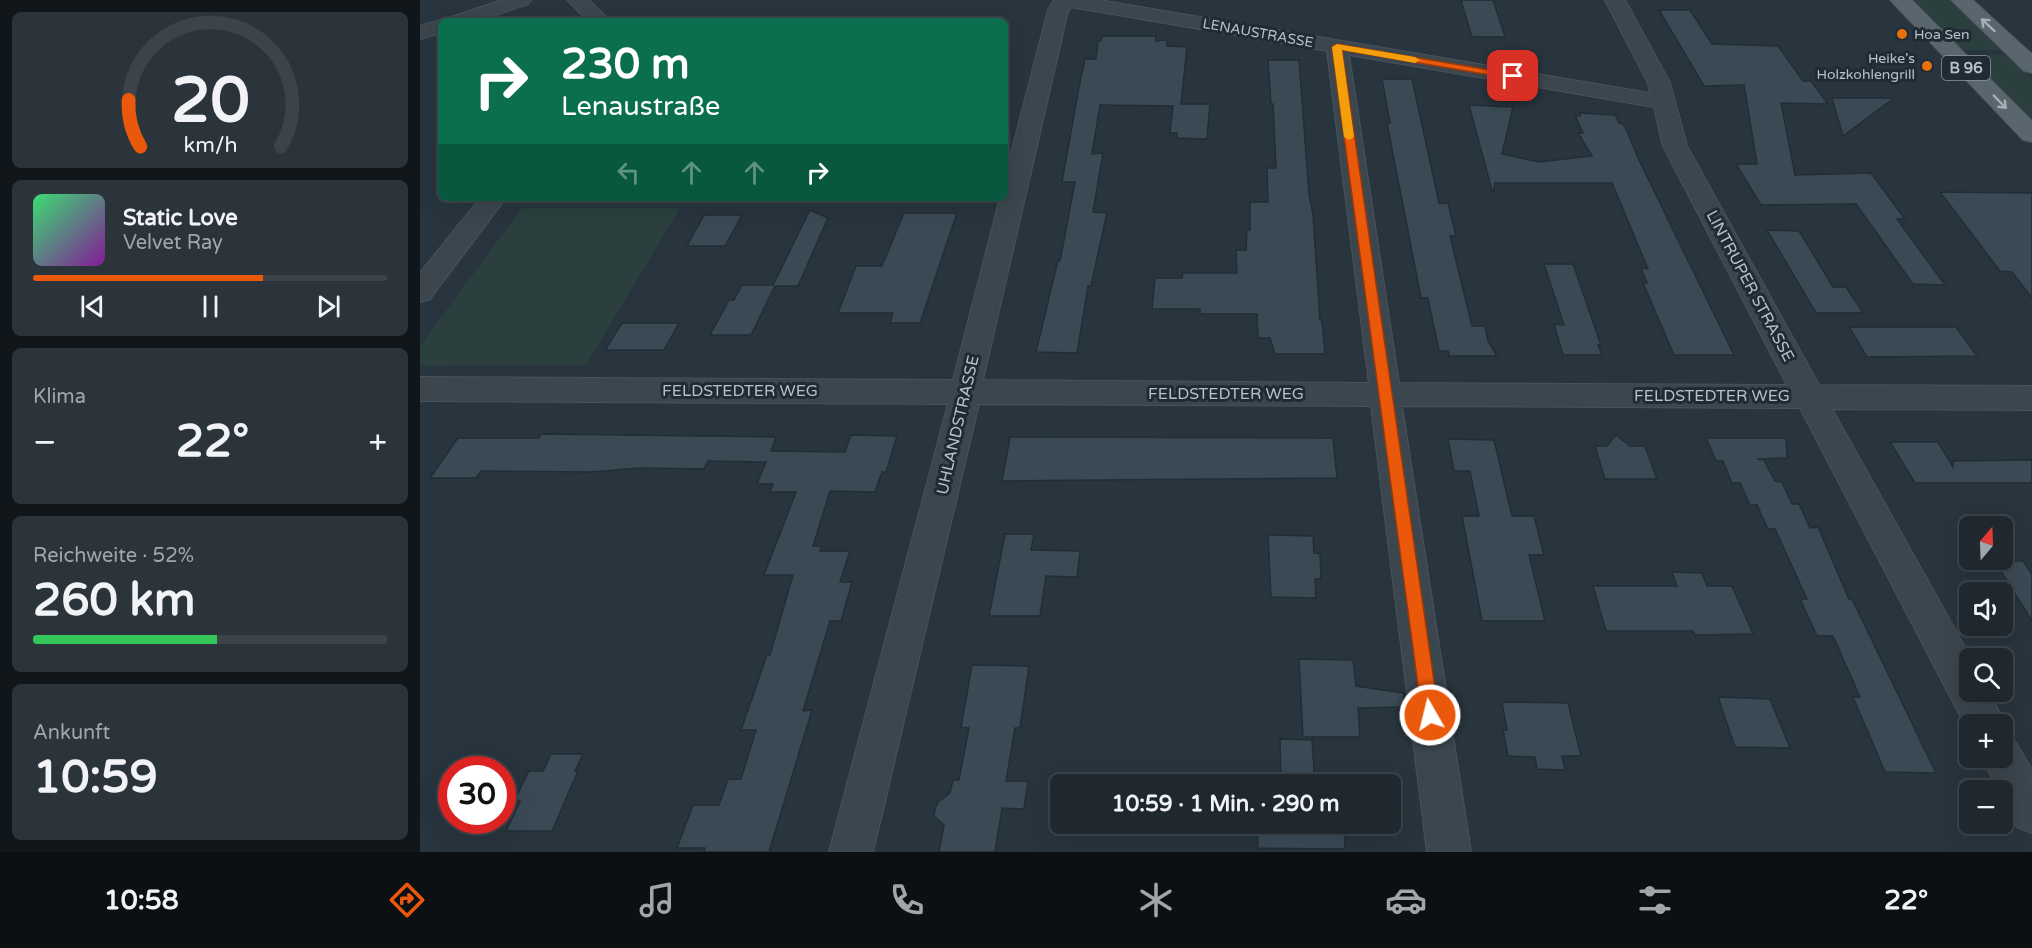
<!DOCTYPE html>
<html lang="de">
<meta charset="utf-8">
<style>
:root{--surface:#1e282e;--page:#2b343a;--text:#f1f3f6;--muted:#a1a6aa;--line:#3c444a;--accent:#ea580c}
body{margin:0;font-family:"Varela Round",sans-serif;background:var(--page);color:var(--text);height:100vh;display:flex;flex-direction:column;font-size:22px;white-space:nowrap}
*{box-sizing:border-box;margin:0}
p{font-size:20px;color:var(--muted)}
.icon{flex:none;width:33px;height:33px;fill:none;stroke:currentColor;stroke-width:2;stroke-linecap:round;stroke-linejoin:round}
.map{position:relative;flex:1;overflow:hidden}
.sheet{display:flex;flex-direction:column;gap:12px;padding:12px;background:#101619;width:420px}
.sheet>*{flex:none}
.banner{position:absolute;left:18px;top:18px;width:570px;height:183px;border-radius:9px;box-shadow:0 6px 24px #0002,0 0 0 2px var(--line);background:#0b6e4f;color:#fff;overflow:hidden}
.needle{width:39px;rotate:19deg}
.fabs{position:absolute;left:1539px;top:516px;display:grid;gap:12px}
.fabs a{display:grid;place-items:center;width:54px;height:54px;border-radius:9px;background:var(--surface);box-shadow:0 6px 24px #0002,0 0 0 2px var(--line);font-size:30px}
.speed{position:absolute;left:18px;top:756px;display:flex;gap:12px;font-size:30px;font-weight:700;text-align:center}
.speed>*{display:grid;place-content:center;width:78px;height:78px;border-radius:50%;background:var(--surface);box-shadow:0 6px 24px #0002,0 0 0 2px var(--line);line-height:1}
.speed .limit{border:9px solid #d22;background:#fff;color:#111}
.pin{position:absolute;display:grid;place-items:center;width:51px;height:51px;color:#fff;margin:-26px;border-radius:12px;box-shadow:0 3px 9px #0006}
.me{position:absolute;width:66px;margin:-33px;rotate:352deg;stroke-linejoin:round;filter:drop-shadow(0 0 4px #0008)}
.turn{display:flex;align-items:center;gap:21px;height:126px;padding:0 24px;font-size:27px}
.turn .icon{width:78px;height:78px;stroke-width:2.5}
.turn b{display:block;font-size:42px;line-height:51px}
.lanes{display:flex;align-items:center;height:57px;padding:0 24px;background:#0003;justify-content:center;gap:30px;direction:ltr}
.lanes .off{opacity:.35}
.big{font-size:45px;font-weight:700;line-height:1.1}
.sheet .tile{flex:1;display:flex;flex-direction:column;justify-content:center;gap:9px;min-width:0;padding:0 21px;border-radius:9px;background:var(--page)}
.sheet .dial{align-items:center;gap:0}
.dial svg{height:156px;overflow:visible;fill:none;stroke:var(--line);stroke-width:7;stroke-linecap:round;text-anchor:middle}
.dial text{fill:var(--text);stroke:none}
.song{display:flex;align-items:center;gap:18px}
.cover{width:72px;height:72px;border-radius:9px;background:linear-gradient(135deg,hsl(140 70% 55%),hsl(290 70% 35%))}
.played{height:6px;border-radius:3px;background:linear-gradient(90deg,var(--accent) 65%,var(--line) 65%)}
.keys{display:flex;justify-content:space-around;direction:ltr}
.heat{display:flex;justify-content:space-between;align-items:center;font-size:33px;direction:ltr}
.charge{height:9px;border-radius:4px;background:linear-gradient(90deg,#34c759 52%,var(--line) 0)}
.trip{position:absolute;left:630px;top:774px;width:351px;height:60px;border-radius:9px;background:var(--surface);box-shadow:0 6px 24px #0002,0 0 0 2px var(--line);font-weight:700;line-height:60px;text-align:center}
.menu{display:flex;height:96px;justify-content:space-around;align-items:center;background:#0c1012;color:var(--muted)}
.menu .icon{width:42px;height:42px}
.menu .on{color:var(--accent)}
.menu b{font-size:27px;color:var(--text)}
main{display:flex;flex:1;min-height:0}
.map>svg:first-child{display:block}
.green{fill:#2a3f3e}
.building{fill:#3a4a54;stroke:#222d35;stroke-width:1.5}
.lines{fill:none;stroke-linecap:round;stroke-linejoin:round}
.minor-casing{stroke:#48525a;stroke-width:2}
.primary-casing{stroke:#48525a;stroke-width:2}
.minor{fill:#3c464e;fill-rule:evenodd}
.primary{fill:#5a666e;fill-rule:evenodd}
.oneway{stroke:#a5afb7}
.route{fill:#ea580c;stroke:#983908;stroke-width:1.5}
.slow{fill:#f59e0b}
.food-dot{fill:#e8710a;stroke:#202b33;stroke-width:2}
.labels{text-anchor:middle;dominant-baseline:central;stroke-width:6;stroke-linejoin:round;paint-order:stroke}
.far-street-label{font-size:14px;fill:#b8c1c9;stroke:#202b33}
.far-poi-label{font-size:14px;fill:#b8c1c9;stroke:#202b33;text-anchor:start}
.shield{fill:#202b33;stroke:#8a949c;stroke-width:1.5}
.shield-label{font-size:15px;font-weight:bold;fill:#b8c1c9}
.street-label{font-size:16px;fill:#b8c1c9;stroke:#202b33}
</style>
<main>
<section class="sheet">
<div class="tile dial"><svg viewBox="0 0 100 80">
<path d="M14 69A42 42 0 1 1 86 69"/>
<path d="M14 69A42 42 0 0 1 8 45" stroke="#ea580c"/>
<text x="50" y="56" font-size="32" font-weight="700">20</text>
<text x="50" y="72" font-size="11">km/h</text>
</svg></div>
<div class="tile">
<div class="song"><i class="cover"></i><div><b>Static Love</b><p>Velvet Ray</p></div></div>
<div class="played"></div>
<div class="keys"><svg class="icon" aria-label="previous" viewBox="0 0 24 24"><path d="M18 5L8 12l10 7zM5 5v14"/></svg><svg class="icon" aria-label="pause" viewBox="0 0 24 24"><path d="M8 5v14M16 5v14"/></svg><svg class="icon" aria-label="next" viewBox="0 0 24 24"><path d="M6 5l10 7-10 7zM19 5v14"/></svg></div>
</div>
<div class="tile"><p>Klima</p>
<div class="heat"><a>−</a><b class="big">22°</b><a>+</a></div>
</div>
<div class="tile"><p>Reichweite · 52%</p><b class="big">260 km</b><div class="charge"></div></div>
<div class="tile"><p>Ankunft</p><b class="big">10:59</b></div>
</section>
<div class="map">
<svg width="1612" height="852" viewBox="0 0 1612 852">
<rect width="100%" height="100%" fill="#28353e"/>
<g class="green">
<polygon points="1492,0 1530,0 1582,50 1542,50"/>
<polygon points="1547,55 1587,55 1612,79 1612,121"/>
<polygon points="102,208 260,208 166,365 0,366 0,346"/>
</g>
<g class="building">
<polygon points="1041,0 1073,0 1085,37 1052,37"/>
<polygon points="1239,10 1270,10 1292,44 1358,46 1383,81 1391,81 1408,104 1361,103 1375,175 1451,173 1485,219 1477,219 1525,285 1493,284 1436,204 1341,205 1316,164 1337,164 1324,85 1284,86"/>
<polygon points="682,36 736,36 736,41 747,40 747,46 767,47 761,104 790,104 787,139 757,138 757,133 750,133 753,106 680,105 672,154 683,153 673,212 687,213 671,286 668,286 657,353 616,352 638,260 640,261 655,182 642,182 659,87 665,59 676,59 678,41 681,41"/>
<polygon points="848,60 879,60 889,194 893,214 900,320 902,320 905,354 855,354 850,338 838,338 837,314 780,314 780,309 732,309 735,278 762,278 763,273 817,273 816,250 826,250 827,230 830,230 830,202 848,202 847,168 856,168 853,104 851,104"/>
<polygon points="962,79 992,79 1019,203 1028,203 1036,236 1030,236 1052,326 1065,326 1068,341 1077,356 1029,356 1028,351 1019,351 1008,298 1001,298 967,123 970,123"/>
<polygon points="1412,98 1474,98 1423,136"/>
<polygon points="1049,105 1093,107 1082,154 1119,162 1172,156 1158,133 1163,133 1155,115 1160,116 1160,113 1195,115 1199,123 1203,124 1207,131 1219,160 1314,355 1254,355 1223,283 1227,283 1221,268 1228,269 1192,183 1075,183 1073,194"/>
<polygon points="1520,192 1612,193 1612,298 1592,272 1580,271"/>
<polygon points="390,210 408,218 378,286 355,286 331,335 290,335 309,300 314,300 322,285 353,285"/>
<polygon points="484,213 537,213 500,323 470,323 473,313 418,313 436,266 462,266"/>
<polygon points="284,215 322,215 305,246 267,246"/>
<polygon points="1347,230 1379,231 1413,287 1426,287 1443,313 1396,313"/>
<polygon points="1124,264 1153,264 1181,345 1178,345 1182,355 1143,355 1134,324 1144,325"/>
<polygon points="202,323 259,323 244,350 185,350"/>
<polygon points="1429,327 1536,327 1557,356 1447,357"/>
<polygon points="121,434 356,437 351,451 425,452 431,435 477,436 466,472 462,472 455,492 410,491 393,546 402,546 400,551 430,551 420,582 432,582 421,621 410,621 383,711 392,710 349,852 284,852 285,848 257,848 273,805 299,805 308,779 321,779 336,730 321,730 347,655 350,655 373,575 344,575 376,492 350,492 353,484 337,484 346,462 288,461 284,469 220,468 171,472 61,471 56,478 10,478 38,438 119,438"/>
<polygon points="1196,435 1210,446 1225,446 1237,479 1185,479 1175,446 1187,446"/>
<polygon points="590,437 913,438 917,478 582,481"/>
<polygon points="1286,438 1366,438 1367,458 1337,459 1344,460 1355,481 1362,482 1372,504 1379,504 1390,528 1398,527 1429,599 1432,599 1516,773 1465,772 1433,697 1440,697 1413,636 1397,636 1380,599 1387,599 1355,529 1348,529 1337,505 1330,505 1320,483 1312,483 1303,461 1296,461"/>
<polygon points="1028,439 1074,440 1092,516 1114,516 1124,555 1109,555 1125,621 1062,621 1042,516 1059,516 1050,471 1034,471"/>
<polygon points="1470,442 1518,442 1533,467 1533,461 1612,460 1612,483 1495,483"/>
<polygon points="585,534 614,534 611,550 660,551 657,577 626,576 620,616 569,616"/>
<polygon points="848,535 893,536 894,553 900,554 901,579 895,579 896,598 851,597"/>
<polygon points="1574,560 1603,561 1612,574 1612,621"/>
<polygon points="1252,572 1282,573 1287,586 1312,586 1333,634 1275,635 1273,631 1186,631 1173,586 1257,586"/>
<polygon points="879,659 933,660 936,686 984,693 983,707 938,708 940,737 883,737"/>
<polygon points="552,665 609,666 600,728 595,728 586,781 608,781 604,809 582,808 575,852 519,852 524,825 514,816 515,809 518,802 530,793 533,780 539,780 549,728 541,727"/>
<polygon points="1298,697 1350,699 1370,748 1315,747"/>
<polygon points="1082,702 1148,703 1161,756 1142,756 1145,770 1117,769 1115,757 1088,756 1083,730 1087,730"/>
<polygon points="860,739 892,740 895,784 844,784 861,783"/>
<polygon points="131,754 163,754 155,771 158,771 132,831 86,831 100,801 94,801 109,771 123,771"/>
<polygon points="837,824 924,824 925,849 838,848"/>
</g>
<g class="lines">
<g class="minor-casing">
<g id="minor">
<polygon points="82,0 111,0 108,4 58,21 28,21 31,17"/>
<polygon points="147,0 169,0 190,21 168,21"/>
<path d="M 634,0 L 679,0 L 1230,93 L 1228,83 L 1185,0 L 1205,0 L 1250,83 L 1267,146 L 1399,385 L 1612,386 L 1612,410 L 1412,409 L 1551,658 L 1550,692 L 1569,692 L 1585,724 L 1582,730 L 1582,724 L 1550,724 L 1550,735 L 1380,408 L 982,406 L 1051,852 L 1007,852 L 951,406 L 559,404 L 453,852 L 409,852 L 528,404 L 0,401 L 0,377 L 533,380 L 580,198 L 585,198 L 585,177 L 628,10 ZM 651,7 L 907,51 L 949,383 L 563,380 L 648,11 ZM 929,55 L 1234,107 L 1243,146 L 1367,385 L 979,383 Z"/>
<polygon points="21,20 25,21 21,21 21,33 0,39 0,26"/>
<polygon points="60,198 86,198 10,299 0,302 0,273"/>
<polygon points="1582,737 1596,743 1612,770 1612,833 1597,827 1582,800 1582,790 1578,790 1562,758 1582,758"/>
</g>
</g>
<g class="primary-casing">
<g id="primary">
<polygon points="1470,0 1492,0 1612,121 1612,142 1603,140"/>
<polygon points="1531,0 1553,0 1612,54 1612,73 1604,71"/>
</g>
</g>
<use href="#minor" class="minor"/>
<use href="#primary" class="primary"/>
</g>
<defs><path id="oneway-shaft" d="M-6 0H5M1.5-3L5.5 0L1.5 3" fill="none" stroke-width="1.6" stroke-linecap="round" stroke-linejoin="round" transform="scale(1.5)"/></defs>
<g class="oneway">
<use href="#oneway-shaft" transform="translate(1568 25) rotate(-137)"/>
<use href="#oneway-shaft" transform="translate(1580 102) rotate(46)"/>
</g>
<polygon class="route" points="917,44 1093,74 1098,76 1093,79 922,50 1019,715 1016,721 1010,723 1004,721 1002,715 912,47"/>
<polygon class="slow" points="917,44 995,57 1000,60 995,63 922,50 934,137 929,140 924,137 912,47"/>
<g class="food-dot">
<circle cx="1482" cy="34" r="6"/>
<circle cx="1507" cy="66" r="6"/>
</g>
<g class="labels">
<g class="far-street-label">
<text transform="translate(838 33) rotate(10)">LENAUSTRASSE</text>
</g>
<g class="far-poi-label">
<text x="1494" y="34">Hoa Sen</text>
<text x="1495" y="58" text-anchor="end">Heike's<tspan x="1495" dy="16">Holzkohlengrill</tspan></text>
</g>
<rect class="shield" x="1522" y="56" width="48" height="24" rx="4.5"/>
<g class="shield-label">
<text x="1546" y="68">B 96</text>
</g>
<g class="street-label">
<text transform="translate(1330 286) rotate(62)">LINTRUPER STRASSE</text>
<text x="320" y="391">FELDSTEDTER WEG</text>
<text x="806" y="394">FELDSTEDTER WEG</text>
<text x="1292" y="396">FELDSTEDTER WEG</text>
<text transform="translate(538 425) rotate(-77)">UHLANDSTRASSE</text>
</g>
</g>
</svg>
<div class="fabs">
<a><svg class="needle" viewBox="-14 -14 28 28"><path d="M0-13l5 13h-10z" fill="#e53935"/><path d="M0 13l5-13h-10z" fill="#a1a6aa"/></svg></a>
<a><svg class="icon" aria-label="sound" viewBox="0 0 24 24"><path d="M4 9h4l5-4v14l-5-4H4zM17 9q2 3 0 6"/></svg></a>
<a><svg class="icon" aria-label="search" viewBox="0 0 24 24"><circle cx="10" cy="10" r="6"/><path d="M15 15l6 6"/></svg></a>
<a>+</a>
<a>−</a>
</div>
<div class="speed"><div class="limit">30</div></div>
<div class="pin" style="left:1093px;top:76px;background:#d93025"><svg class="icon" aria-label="arrive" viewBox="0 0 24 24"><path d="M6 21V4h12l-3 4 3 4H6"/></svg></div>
<svg class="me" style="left:1010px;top:715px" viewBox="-20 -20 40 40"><circle r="17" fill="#ea580c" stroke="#fff" stroke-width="3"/><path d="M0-11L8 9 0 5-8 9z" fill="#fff"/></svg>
<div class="trip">10:59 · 1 Min. · 290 m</div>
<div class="banner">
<div class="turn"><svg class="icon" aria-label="right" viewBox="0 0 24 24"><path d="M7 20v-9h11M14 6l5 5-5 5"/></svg><div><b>230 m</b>Lenaustraße</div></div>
<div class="lanes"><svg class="icon off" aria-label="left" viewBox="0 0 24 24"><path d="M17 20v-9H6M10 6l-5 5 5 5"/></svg><svg class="icon off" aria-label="ahead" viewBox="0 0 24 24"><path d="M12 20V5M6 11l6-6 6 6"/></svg><svg class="icon off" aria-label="ahead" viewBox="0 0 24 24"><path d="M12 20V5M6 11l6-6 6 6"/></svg><svg class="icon" aria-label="right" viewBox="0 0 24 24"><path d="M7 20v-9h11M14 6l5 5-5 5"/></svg></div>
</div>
</div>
</main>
<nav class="menu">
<b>10:58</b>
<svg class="icon on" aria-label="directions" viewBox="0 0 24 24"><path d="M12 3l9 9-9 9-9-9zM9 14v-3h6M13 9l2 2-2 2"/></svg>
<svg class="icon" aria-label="music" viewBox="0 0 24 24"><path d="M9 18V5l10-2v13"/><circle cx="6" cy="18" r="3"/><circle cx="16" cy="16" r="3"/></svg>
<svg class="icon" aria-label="phone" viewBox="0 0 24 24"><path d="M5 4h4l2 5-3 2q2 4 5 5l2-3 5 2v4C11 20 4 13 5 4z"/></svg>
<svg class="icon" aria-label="climate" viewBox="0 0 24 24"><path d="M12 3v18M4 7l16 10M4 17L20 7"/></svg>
<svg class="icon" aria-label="car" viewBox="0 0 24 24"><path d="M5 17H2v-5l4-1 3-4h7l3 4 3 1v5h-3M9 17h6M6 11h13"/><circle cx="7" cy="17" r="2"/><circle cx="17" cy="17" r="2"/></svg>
<svg class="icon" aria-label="filters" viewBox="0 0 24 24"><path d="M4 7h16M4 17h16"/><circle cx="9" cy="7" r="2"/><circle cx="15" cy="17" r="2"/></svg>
<b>22°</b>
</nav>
